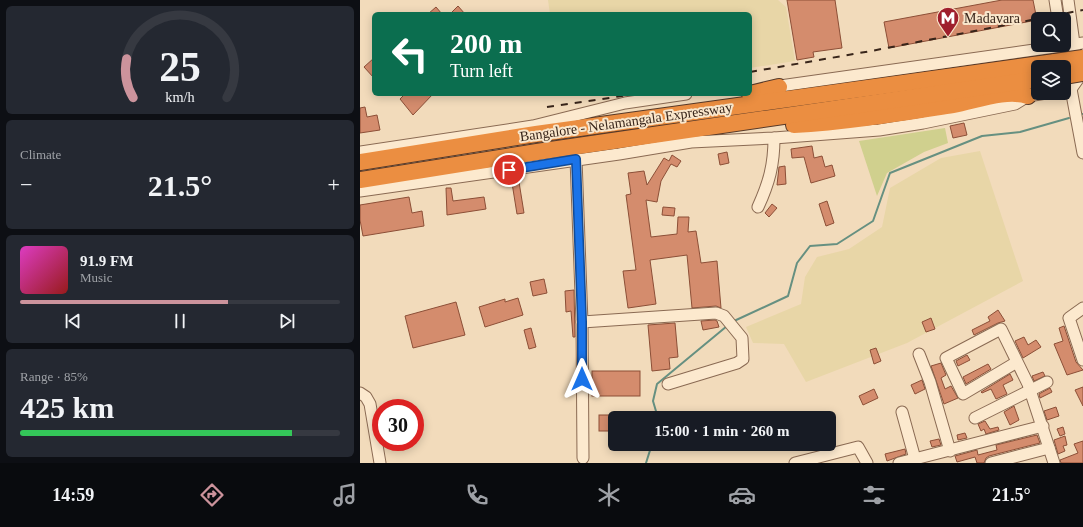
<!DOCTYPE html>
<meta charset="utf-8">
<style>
:root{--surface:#171b24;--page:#242831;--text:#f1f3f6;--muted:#9ea1a6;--line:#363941;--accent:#cc939c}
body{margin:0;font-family:"Times New Roman",serif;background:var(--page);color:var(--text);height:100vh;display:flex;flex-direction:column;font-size:15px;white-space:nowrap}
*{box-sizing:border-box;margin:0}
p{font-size:13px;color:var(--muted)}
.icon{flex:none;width:22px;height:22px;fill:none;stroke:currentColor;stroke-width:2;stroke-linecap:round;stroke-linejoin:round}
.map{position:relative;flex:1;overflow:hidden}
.sheet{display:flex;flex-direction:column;gap:6px;padding:6px;background:#0d0f14;width:360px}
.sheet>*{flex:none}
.hud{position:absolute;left:12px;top:12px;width:380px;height:84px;border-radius:6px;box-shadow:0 2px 10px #0003;background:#0b6e4f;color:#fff;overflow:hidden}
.buttons{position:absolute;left:671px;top:12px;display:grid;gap:8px}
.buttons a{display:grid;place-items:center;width:40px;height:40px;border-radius:6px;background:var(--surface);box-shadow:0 2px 10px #0003;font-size:20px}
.speed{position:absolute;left:12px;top:399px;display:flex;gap:8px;font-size:20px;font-weight:700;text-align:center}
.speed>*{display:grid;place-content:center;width:52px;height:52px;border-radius:50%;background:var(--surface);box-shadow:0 2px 10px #0003;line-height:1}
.speed .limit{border:6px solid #d22;background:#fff;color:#111}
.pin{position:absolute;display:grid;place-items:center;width:34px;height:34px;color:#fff;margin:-17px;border:2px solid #fff;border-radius:50%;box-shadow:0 1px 4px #0007}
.me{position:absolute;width:44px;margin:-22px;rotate:0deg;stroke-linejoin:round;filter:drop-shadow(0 0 3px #0008)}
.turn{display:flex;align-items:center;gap:14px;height:84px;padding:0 12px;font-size:18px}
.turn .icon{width:52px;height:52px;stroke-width:2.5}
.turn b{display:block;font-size:28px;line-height:34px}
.big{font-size:30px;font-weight:600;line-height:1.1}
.sheet .widget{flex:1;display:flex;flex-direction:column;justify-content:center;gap:6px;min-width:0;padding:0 14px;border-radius:6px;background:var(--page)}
.sheet .dial{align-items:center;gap:0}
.dial svg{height:104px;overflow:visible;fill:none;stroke:var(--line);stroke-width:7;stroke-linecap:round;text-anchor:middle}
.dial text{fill:var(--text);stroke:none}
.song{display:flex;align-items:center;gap:12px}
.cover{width:48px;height:48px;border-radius:6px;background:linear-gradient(135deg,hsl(310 70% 55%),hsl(0 70% 35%))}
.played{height:4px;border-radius:2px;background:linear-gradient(90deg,var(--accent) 65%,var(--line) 65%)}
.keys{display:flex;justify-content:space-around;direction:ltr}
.heat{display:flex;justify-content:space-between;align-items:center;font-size:22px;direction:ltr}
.charge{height:6px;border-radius:3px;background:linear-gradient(90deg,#34c759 85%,var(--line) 0)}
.trip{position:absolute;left:248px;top:411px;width:228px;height:40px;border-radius:6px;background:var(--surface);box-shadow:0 2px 10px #0003;font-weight:600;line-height:40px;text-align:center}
.dock{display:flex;height:64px;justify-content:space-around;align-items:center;background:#090b0e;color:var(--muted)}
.dock .icon{width:28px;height:28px}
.dock .on{color:var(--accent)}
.dock b{font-size:18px;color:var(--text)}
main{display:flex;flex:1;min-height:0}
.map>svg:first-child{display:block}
.farmland{fill:#e8d6a7}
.green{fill:#d0d08e}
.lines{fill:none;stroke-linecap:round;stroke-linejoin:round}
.stream{stroke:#669081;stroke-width:2}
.building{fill:#d48c6d;stroke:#8c4f37}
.minor-casing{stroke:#8a6a53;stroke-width:13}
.highway-casing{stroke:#573928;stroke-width:18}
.minor{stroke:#fce9ce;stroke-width:11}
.highway{stroke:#eb8e41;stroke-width:16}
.rail{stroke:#38251a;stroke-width:2;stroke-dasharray:7 7;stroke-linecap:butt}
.highway-bridge-casing{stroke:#573928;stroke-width:18;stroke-linecap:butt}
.highway-bridge{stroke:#eb8e41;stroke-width:16}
.route-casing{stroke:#114b97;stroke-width:10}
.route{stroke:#1a73e8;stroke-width:7}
.labels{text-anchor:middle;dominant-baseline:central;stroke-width:4;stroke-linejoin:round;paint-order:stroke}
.poi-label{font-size:14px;fill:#38251a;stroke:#f9e6cb;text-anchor:start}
.street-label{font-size:14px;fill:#38251a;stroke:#f9e6cb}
</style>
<main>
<section class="sheet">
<div class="widget dial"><svg viewBox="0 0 100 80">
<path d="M14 69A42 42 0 1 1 86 69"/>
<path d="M14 69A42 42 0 0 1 9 39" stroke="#cc939c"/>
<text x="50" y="56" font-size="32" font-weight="700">25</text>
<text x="50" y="72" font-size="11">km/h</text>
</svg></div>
<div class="widget"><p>Climate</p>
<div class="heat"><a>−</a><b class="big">21.5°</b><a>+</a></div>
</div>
<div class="widget">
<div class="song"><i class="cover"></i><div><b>91.9 FM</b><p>Music</p></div></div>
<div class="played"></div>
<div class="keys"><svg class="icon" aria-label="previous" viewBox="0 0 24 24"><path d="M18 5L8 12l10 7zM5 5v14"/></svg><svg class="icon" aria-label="pause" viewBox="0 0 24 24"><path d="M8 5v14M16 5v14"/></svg><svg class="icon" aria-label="next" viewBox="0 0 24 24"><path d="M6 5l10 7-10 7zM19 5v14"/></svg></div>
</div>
<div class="widget"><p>Range · 85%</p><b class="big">425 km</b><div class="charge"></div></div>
</section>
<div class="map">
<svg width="723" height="463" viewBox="0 0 723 463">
<rect width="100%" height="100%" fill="#f2dbbb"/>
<g class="farmland">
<polygon points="188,0 418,0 426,7 435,61 390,68 390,14 190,14"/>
<polygon points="620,151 663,281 547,343 446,382 424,344 393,343 386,327 441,304 445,277 457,257 489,249 522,227 530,188 581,158"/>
</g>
<polygon class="green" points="585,128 588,143 564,152 527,173 517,196 499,141"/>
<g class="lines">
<g class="stream">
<polyline points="722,114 723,114"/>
<polyline points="374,321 428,296 437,263 450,246 477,244 513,221 530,173 622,136 660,132 709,118"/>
<polyline points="298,418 293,401 297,384 367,326"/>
<polyline points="286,463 292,444"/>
</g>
</g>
<g class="building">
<polygon points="427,0 475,0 482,48 453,52 454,57 437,60"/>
<polygon points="642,0 673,0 677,20 529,48 524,22"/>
<polygon points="98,6 105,14 90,14"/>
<polygon points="76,7 82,14 68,14"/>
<polygon points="14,58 14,78 4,67"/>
<polygon points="45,94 73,94 53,115 40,99"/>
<polygon points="5,107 7,117 17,115 20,130 0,133 0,108"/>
<polygon points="604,123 607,135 593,138 590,126"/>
<polygon points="452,146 454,158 462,156 465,167 472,165 475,176 451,183 444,157 432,158 431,149"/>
<polygon points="367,152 369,163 360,165 358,154"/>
<polygon points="312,155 321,161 317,167 311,164 301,181 297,202 286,200 291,237 317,234 318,217 329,217 328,232 336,231 341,263 357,261 361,308 356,306 332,308 327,255 290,260 296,304 268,308 263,271 276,270 266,195 271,194 268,173 284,171 287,185 304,158 309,161"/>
<polygon points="425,166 426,184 417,185 419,167"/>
<polygon points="159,182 164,213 157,214 152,183"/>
<polygon points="86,188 91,188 93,201 124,197 126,209 87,215"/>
<polygon points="49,197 52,213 62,211 64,226 3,236 0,220 0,205"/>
<polygon points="467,201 474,223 466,226 459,204"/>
<polygon points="412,204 417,208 409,217 405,213"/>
<polygon points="303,207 315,208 314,216 302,215"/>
<polygon points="184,279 187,293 173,296 170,282"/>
<polygon points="214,290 215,337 213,337 211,311 206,312 205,291"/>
<polygon points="158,298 163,315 125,327 119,307 145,299 145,302"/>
<polygon points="96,302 105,335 53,348 45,316"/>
<polygon points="638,310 645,321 638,323 614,335 612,330 630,321 628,317"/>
<polygon points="571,318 575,329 566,332 562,322"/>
<polygon points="355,320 357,321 359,327 343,330 341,321"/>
<polygon points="315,323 318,357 309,358 310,369 292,371 288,325"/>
<polygon points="704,326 716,362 723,370 707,375 694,344 703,341 699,328"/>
<polygon points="171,328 176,347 169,349 164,330"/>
<polygon points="664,337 668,345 676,340 681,347 663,358 655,341"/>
<polygon points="516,348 521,361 514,364 510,350"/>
<polygon points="607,355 610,360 598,366 596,361"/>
<polygon points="581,363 586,375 581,378 585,389 591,386 598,398 584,404 571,366"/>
<polygon points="628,364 631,369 606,384 603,377"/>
<rect x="232" y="371" width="48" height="25"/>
<polygon points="683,372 685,376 674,381 672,376"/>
<polygon points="650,374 653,380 643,385 647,394 636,399 631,389 622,393 621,392"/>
<polygon points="562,380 565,389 555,394 551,385"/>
<polygon points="723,387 723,406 715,390"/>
<polygon points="690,388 692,392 680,398 679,394"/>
<polygon points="514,389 518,398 503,405 499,396"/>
<polygon points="654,406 659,420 650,425 644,412"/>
<polygon points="696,407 699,416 687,420 684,411"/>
<rect x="239" y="415" width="16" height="16"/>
<polygon points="625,421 630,429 638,427 639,430 626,434 624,429 621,431 618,424"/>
<polygon points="703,427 705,434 700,436 697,429"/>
<polygon points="605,433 607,438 598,440 597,435"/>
<polygon points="677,435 680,443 629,456 626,458 624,463 617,463 615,457 597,462 595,456 617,450 618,455 637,450 636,445"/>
<polygon points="705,436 707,445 703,446 705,451 698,454 694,440"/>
<polygon points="579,439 581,445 572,447 570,441"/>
<polygon points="723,441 723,463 701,463 700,460 718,453 714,444"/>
<polygon points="545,449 546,454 527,461 525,454"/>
</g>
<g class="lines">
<g class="minor-casing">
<g id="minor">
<polyline points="695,0 698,19"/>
<polyline points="708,0 715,51"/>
<polyline points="707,84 711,89 723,153"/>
<polyline points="413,87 723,43"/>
<polyline points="711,89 718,79 717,68"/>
<polyline points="0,152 173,126 265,103 326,94"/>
<polyline points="216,159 222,322 223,458"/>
<polyline points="0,191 259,154 331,142 414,138 519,130 563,123 655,104 668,96 686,93"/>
<path d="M 398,207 C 409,183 414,165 414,138"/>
<polyline points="723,308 709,318 723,360"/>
<polyline points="222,322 356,313 364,316 382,338 383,359 377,363 308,384"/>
<polyline points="559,354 570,382 590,451"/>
<polyline points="657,362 603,394 586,358 641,329 668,384 694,463"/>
<polyline points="0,393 6,397 10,404 20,463"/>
<polyline points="542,412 555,459"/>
<polyline points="615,418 687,382"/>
<polyline points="435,463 498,447 507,463"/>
<polyline points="539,463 683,426"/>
<polyline points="631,463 689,448"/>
</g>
</g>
<g class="highway-casing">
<g id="highway">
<polyline points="390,94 419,87"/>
<path d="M 434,125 C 487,122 541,113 593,105 C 616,101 645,89 668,96"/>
<polyline points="0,162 176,134 695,62"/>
<polyline points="0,180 177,152 678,79"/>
</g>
</g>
<use href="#minor" class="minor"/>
<use href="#highway" class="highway"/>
<g class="rail">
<polyline points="390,72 511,51 723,10"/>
<polyline points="187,107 276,94"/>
</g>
<g class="highway-bridge-casing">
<g id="highway-bridge">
<polyline points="695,62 723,58"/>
<polyline points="704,76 723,73"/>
</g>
</g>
<use href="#highway-bridge" class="highway-bridge"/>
</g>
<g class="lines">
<g class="route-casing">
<polyline id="route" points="149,170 216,159 222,322 222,379"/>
</g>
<use href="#route" class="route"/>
</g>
<defs>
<g id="metro-pin" transform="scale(1.15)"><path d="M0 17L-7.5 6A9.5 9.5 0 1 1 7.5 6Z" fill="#9f1e2d" stroke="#f9e6cb"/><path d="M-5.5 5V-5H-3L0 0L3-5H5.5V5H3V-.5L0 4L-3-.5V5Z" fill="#fff"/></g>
</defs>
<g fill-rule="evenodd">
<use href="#metro-pin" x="588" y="18"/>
</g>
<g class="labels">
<g class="poi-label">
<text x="604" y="18">Madavara</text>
</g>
<g class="street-label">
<text transform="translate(266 122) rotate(-8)">Bangalore - Nelamangala Expressway</text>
</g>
</g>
</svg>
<div class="buttons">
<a><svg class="icon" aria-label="search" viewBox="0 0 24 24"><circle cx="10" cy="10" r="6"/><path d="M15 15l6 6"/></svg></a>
<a><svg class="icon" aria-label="layers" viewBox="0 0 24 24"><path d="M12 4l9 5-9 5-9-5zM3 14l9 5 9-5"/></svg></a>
</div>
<div class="speed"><div class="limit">30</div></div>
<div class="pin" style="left:149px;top:170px;background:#d93025"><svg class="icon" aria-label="arrive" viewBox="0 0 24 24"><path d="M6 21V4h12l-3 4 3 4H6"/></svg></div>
<svg class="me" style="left:222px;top:379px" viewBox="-20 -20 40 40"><path d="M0-17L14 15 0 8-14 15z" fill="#1a73e8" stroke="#fff" stroke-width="4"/></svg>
<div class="trip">15:00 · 1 min · 260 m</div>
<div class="hud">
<div class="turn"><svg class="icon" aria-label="left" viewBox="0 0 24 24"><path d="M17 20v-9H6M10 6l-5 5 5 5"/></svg><div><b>200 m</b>Turn left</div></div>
</div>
</div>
</main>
<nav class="dock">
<b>14:59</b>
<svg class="icon on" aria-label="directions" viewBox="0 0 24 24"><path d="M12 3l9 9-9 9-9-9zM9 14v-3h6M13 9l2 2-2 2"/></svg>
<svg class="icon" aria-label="music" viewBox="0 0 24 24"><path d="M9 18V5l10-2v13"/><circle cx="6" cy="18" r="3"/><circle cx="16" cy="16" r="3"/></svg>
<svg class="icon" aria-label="phone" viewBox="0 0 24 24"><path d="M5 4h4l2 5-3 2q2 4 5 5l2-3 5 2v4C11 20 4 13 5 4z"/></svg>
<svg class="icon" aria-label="climate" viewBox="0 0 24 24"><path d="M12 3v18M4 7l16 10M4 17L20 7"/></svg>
<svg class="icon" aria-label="car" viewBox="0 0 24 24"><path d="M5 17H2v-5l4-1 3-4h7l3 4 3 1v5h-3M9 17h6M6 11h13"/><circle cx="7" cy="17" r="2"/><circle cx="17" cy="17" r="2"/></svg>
<svg class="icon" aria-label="filters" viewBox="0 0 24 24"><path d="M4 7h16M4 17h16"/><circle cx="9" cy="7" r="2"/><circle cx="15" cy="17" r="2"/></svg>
<b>21.5°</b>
</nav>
